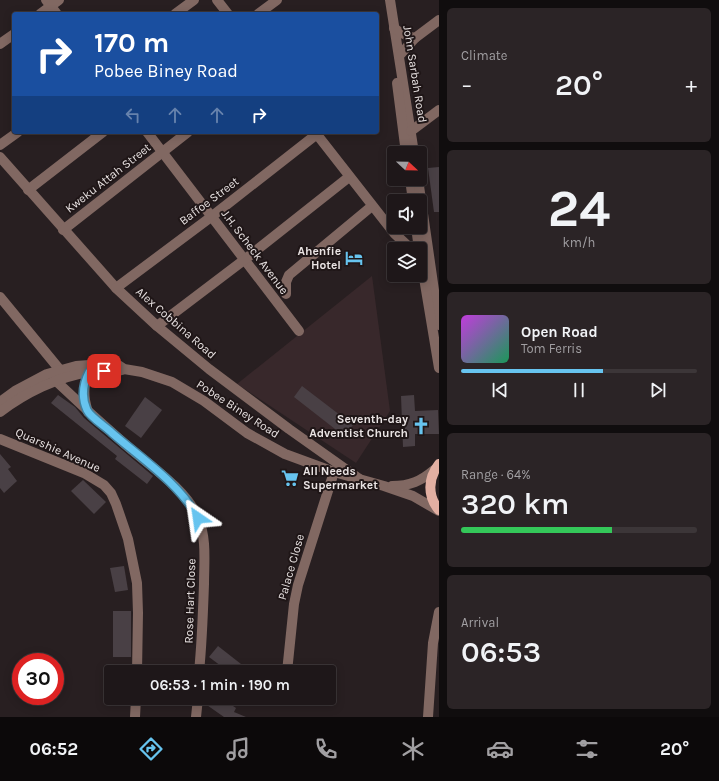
<!DOCTYPE html>
<meta charset="utf-8">
<style>
:root{--surface:#1e1719;--page:#2b2426;--text:#f1f3f6;--muted:#a19fa2;--line:#3c3638;--accent:#67c4ef}
body{margin:0;font-family:Karla,sans-serif;background:var(--page);color:var(--text);height:100vh;display:flex;flex-direction:column;font-size:15px;white-space:nowrap}
*{box-sizing:border-box;margin:0}
p{font-size:13px;color:var(--muted)}
.icon{flex:none;width:22px;height:22px;fill:none;stroke:currentColor;stroke-width:2;stroke-linecap:round;stroke-linejoin:round}
.map{position:relative;flex:1;overflow:hidden}
.side{display:flex;flex-direction:column;gap:8px;padding:8px;background:#100d0e;width:280px}
.side>*{flex:none}
.hud{position:absolute;left:12px;top:12px;width:367px;height:122px;border-radius:4px;box-shadow:0 2px 10px #0003,0 0 0 1px var(--line);background:#1a4fa0;color:#fff;overflow:hidden}
.needle{width:26px;rotate:112deg}
.buttons{position:absolute;left:387px;top:146px;display:grid;gap:8px}
.buttons a{display:grid;place-items:center;width:40px;height:40px;border-radius:4px;background:var(--surface);box-shadow:0 2px 10px #0003,0 0 0 1px var(--line);font-size:20px}
.speed{position:absolute;left:12px;top:653px;display:flex;gap:8px;font-size:20px;font-weight:700;text-align:center}
.speed>*{display:grid;place-content:center;width:52px;height:52px;border-radius:50%;background:var(--surface);box-shadow:0 2px 10px #0003,0 0 0 1px var(--line);line-height:1}
.speed .limit{border:6px solid #d22;background:#fff;color:#111}
.pin{position:absolute;display:grid;place-items:center;width:34px;height:34px;color:#fff;margin:-17px;border-radius:8px;box-shadow:0 2px 6px #0006}
.me{position:absolute;width:44px;margin:-22px;rotate:328deg;stroke-linejoin:round;filter:drop-shadow(0 0 3px #0008)}
.turn{display:flex;align-items:center;gap:14px;height:84px;padding:0 16px;font-size:18px}
.turn .icon{width:52px;height:52px;stroke-width:2.5}
.turn b{display:block;font-size:28px;line-height:34px}
.lanes{display:flex;align-items:center;height:38px;padding:0 16px;background:#0003;justify-content:center;gap:20px;direction:ltr}
.lanes .off{opacity:.35}
.big{font-size:30px;font-weight:600;line-height:1.1}
.side .widget{flex:1;display:flex;flex-direction:column;justify-content:center;gap:6px;min-width:0;padding:0 14px;border-radius:6px;background:var(--page)}
.side .dial{align-items:center;gap:0}
.dial b{font-size:52px;line-height:1}
.song{display:flex;align-items:center;gap:12px}
.cover{width:48px;height:48px;border-radius:6px;background:linear-gradient(135deg,hsl(290 70% 55%),hsl(150 70% 35%))}
.played{height:4px;border-radius:2px;background:linear-gradient(90deg,var(--accent) 60%,var(--line) 60%)}
.keys{display:flex;justify-content:space-around;direction:ltr}
.heat{display:flex;justify-content:space-between;align-items:center;font-size:22px;direction:ltr}
.charge{height:6px;border-radius:3px;background:linear-gradient(90deg,#34c759 64%,var(--line) 0)}
.trip{position:absolute;left:104px;top:665px;width:232px;height:40px;border-radius:4px;background:var(--surface);box-shadow:0 2px 10px #0003,0 0 0 1px var(--line);font-weight:600;line-height:40px;text-align:center}
.tabs{display:flex;height:64px;justify-content:space-around;align-items:center;background:#0c090a;color:var(--muted)}
.tabs .icon{width:28px;height:28px}
.tabs .selected{color:var(--accent)}
.tabs b{font-size:18px;color:var(--text)}
main{display:flex;flex:1;min-height:0}
.map>svg:first-child{display:block}
.built{fill:#38282b}
.building{fill:#494045}
.lines{fill:none;stroke-linecap:round;stroke-linejoin:round}
.minor{stroke:#816862;stroke-width:10}
.major{stroke:#e2afa2;stroke-width:10}
.route-casing{stroke:#437f9b;stroke-width:10}
.route{stroke:#67c4ef;stroke-width:7}
.labels{text-anchor:middle;dominant-baseline:central;stroke-width:4;stroke-linejoin:round;paint-order:stroke}
.street-label{font-size:12px;fill:#e9e3e3;stroke:#1f1617}
.poi-label{font-size:12px;font-weight:bold;fill:#e9e3e3;stroke:#1f1617;text-anchor:end}
</style>
<main>
<div class="map">
<svg width="439" height="717" viewBox="0 0 439 717">
<rect width="100%" height="100%" fill="#281f21"/>
<polygon class="built" points="372,276 390,411 356,463 237,384"/>
<g class="building">
<polygon points="439,167 439,212 434,212 428,168"/>
<polygon points="302,386 353,425 344,436 294,397"/>
<polygon points="58,395 75,407 84,418 153,476 147,484 115,459 117,456 51,403"/>
<polygon points="414,395 415,411 438,410 439,434 415,434 415,446 403,447 401,396"/>
<polygon points="145,397 162,410 141,438 125,426"/>
<polygon points="0,454 11,467 8,469 17,481 4,493 0,488"/>
<polygon points="83,480 106,502 94,514 71,491"/>
<polygon points="124,566 128,590 115,592 110,568"/>
<rect x="113" y="611" width="18" height="46"/>
<polygon points="218,646 241,664 235,672 229,672 209,657"/>
<polygon points="208,698 221,698 236,708 234,712 246,717 224,717 204,703"/>
</g>
<g class="lines">
<g class="minor">
<polyline points="46,0 57,14"/>
<polyline points="217,0 228,14"/>
<polyline points="390,0 414,153"/>
<polyline points="40,14 59,0"/>
<polyline points="175,14 194,0"/>
<polyline points="258,14 277,0"/>
<path d="M 394,28 C 401,34 407,36 415,38"/>
<polyline points="0,44 14,34"/>
<polyline points="399,56 415,38 439,20"/>
<polyline points="397,83 406,153"/>
<polyline points="411,131 439,110"/>
<polyline points="147,132 299,331"/>
<polyline points="315,132 394,233 411,249"/>
<polyline points="0,145 18,132"/>
<polyline points="0,157 116,288 157,326 209,369 289,429 361,480"/>
<polyline points="410,179 413,201"/>
<polyline points="418,179 439,325"/>
<polyline points="28,190 103,132"/>
<polyline points="416,227 419,249"/>
<polyline points="63,230 188,132"/>
<polyline points="420,254 439,368"/>
<polyline points="116,288 211,217 317,134"/>
<polyline points="286,294 286,282 289,275 372,206"/>
<polyline points="0,297 60,370"/>
<polyline points="157,326 244,260 349,177"/>
<path d="M 56,381 C 79,403 102,424 126,445 C 148,464 187,490 198,518 C 207,538 204,563 204,584 C 203,613 202,643 199,672"/>
<polyline points="0,402 15,391 47,374 76,366 103,364 118,365 124,369 142,372 172,382 204,401 247,433 285,454 334,472 384,486 413,496 439,511"/>
<path d="M 0,412 C 25,393 57,377 89,372 C 100,370 111,373 122,370"/>
<path d="M 88,412 C 83,397 83,386 89,372"/>
<polyline points="0,439 84,473 104,485 111,493 116,504 128,539 137,583 138,613 137,672"/>
<path d="M 392,486 C 410,486 421,481 434,470"/>
<polyline points="287,672 294,604 298,585 334,472"/>
<polyline points="135,717 136,698"/>
<polyline points="196,717 198,698"/>
<polyline points="428,717 433,643 439,612"/>
</g>
<path class="major" d="M 439,464 C 428,478 427,496 439,510"/>
</g>
<g class="lines">
<g class="route-casing">
<path id="route" d="M 104,371 L 89,372 C 83,384 81,397 87,410 C 90,417 106,427 112,433 C 141,458 180,484 198,518"/>
</g>
<use href="#route" class="route"/>
</g>
<defs>
<g id="hotel-bare" transform="scale(1.38)"><path d="M-6-4.5h1.5V1H6V5H4.5V3h-9V5H-6ZM-4 0a1.8 1.8 0 1 1 3.6 0ZM.5 0V-2.5h3Q6-2.5 6 0Z" fill="#67c4ef" stroke="#1f1617" stroke-width="2.5" paint-order="stroke"/></g>
<g id="church-bare" transform="scale(1.38)"><path d="M-1.2-6h2.4v3.5h3.3v2.4h-3.3V6h-2.4V-.1h-3.3v-2.4h3.3Z" fill="#67c4ef" stroke="#1f1617" stroke-width="2.5" paint-order="stroke"/></g>
<g id="supermarket-bare" transform="scale(1.38)"><path d="M-6-5.5h2.5l.6 2H6L4.5 2H-2.5L-4.4-4H-6ZM-1.5 3.2a1.3 1.3 0 1 0 .1 0ZM3 3.2a1.3 1.3 0 1 0 .1 0Z" fill="#67c4ef" stroke="#1f1617" stroke-width="2.5" paint-order="stroke"/></g>
</defs>
<g fill-rule="evenodd">
<use href="#hotel-bare" x="354" y="258"/>
<use href="#church-bare" x="421" y="426"/>
<use href="#supermarket-bare" x="290" y="478"/>
</g>
<g class="labels">
<g class="street-label">
<text transform="translate(415 74) rotate(81)">John Sarbah Road</text>
<text transform="translate(108 178) rotate(-38)">Kweku Attah Street</text>
<text transform="translate(209 201) rotate(-37)">Baffoe Street</text>
<text transform="translate(255 252) rotate(53)">J.H. Scheck Avenue</text>
<text transform="translate(176 323) rotate(41)">Alex Cobbina Road</text>
<text transform="translate(238 409) rotate(33)">Pobee Biney Road</text>
<text transform="translate(58 450) rotate(24)">Quarshie Avenue</text>
<text transform="translate(291 567) rotate(-74)">Palace Close</text>
<text transform="translate(190 601) rotate(-88)">Rose Hart Close</text>
</g>
<g class="poi-label">
<text x="341" y="251">Ahenfie<tspan x="341" dy="14">Hotel</tspan></text>
<text x="408" y="419">Seventh-day<tspan x="408" dy="14">Adventist Church</tspan></text>
<text x="303" y="471" text-anchor="start">All Needs<tspan x="303" dy="14">Supermarket</tspan></text>
</g>
</g>
</svg>
<div class="buttons">
<a><svg class="needle" viewBox="-14 -14 28 28"><path d="M0-13l5 13h-10z" fill="#e53935"/><path d="M0 13l5-13h-10z" fill="#a19fa2"/></svg></a>
<a><svg class="icon" aria-label="sound" viewBox="0 0 24 24"><path d="M4 9h4l5-4v14l-5-4H4zM17 9q2 3 0 6"/></svg></a>
<a><svg class="icon" aria-label="layers" viewBox="0 0 24 24"><path d="M12 4l9 5-9 5-9-5zM3 14l9 5 9-5"/></svg></a>
</div>
<div class="speed"><div class="limit">30</div></div>
<div class="pin" style="left:104px;top:371px;background:#d93025"><svg class="icon" aria-label="arrive" viewBox="0 0 24 24"><path d="M6 21V4h12l-3 4 3 4H6"/></svg></div>
<svg class="me" style="left:198px;top:518px" viewBox="-20 -20 40 40"><path d="M0-17L14 15 0 8-14 15z" fill="#67c4ef" stroke="#fff" stroke-width="4"/></svg>
<div class="trip">06:53 · 1 min · 190 m</div>
<div class="hud">
<div class="turn"><svg class="icon" aria-label="right" viewBox="0 0 24 24"><path d="M7 20v-9h11M14 6l5 5-5 5"/></svg><div><b>170 m</b>Pobee Biney Road</div></div>
<div class="lanes"><svg class="icon off" aria-label="left" viewBox="0 0 24 24"><path d="M17 20v-9H6M10 6l-5 5 5 5"/></svg><svg class="icon off" aria-label="ahead" viewBox="0 0 24 24"><path d="M12 20V5M6 11l6-6 6 6"/></svg><svg class="icon off" aria-label="ahead" viewBox="0 0 24 24"><path d="M12 20V5M6 11l6-6 6 6"/></svg><svg class="icon" aria-label="right" viewBox="0 0 24 24"><path d="M7 20v-9h11M14 6l5 5-5 5"/></svg></div>
</div>
</div>
<section class="side">
<div class="widget"><p>Climate</p>
<div class="heat"><a>−</a><b class="big">20°</b><a>+</a></div>
</div>
<div class="widget dial"><b>24</b><p>km/h</p></div>
<div class="widget">
<div class="song"><i class="cover"></i><div><b>Open Road</b><p>Tom Ferris</p></div></div>
<div class="played"></div>
<div class="keys"><svg class="icon" aria-label="previous" viewBox="0 0 24 24"><path d="M18 5L8 12l10 7zM5 5v14"/></svg><svg class="icon" aria-label="pause" viewBox="0 0 24 24"><path d="M8 5v14M16 5v14"/></svg><svg class="icon" aria-label="next" viewBox="0 0 24 24"><path d="M6 5l10 7-10 7zM19 5v14"/></svg></div>
</div>
<div class="widget"><p>Range · 64%</p><b class="big">320 km</b><div class="charge"></div></div>
<div class="widget"><p>Arrival</p><b class="big">06:53</b></div>
</section>
</main>
<nav class="tabs">
<b>06:52</b>
<svg class="icon selected" aria-label="directions" viewBox="0 0 24 24"><path d="M12 3l9 9-9 9-9-9zM9 14v-3h6M13 9l2 2-2 2"/></svg>
<svg class="icon" aria-label="music" viewBox="0 0 24 24"><path d="M9 18V5l10-2v13"/><circle cx="6" cy="18" r="3"/><circle cx="16" cy="16" r="3"/></svg>
<svg class="icon" aria-label="phone" viewBox="0 0 24 24"><path d="M5 4h4l2 5-3 2q2 4 5 5l2-3 5 2v4C11 20 4 13 5 4z"/></svg>
<svg class="icon" aria-label="climate" viewBox="0 0 24 24"><path d="M12 3v18M4 7l16 10M4 17L20 7"/></svg>
<svg class="icon" aria-label="car" viewBox="0 0 24 24"><path d="M5 17H2v-5l4-1 3-4h7l3 4 3 1v5h-3M9 17h6M6 11h13"/><circle cx="7" cy="17" r="2"/><circle cx="17" cy="17" r="2"/></svg>
<svg class="icon" aria-label="filters" viewBox="0 0 24 24"><path d="M4 7h16M4 17h16"/><circle cx="9" cy="7" r="2"/><circle cx="15" cy="17" r="2"/></svg>
<b>20°</b>
</nav>
